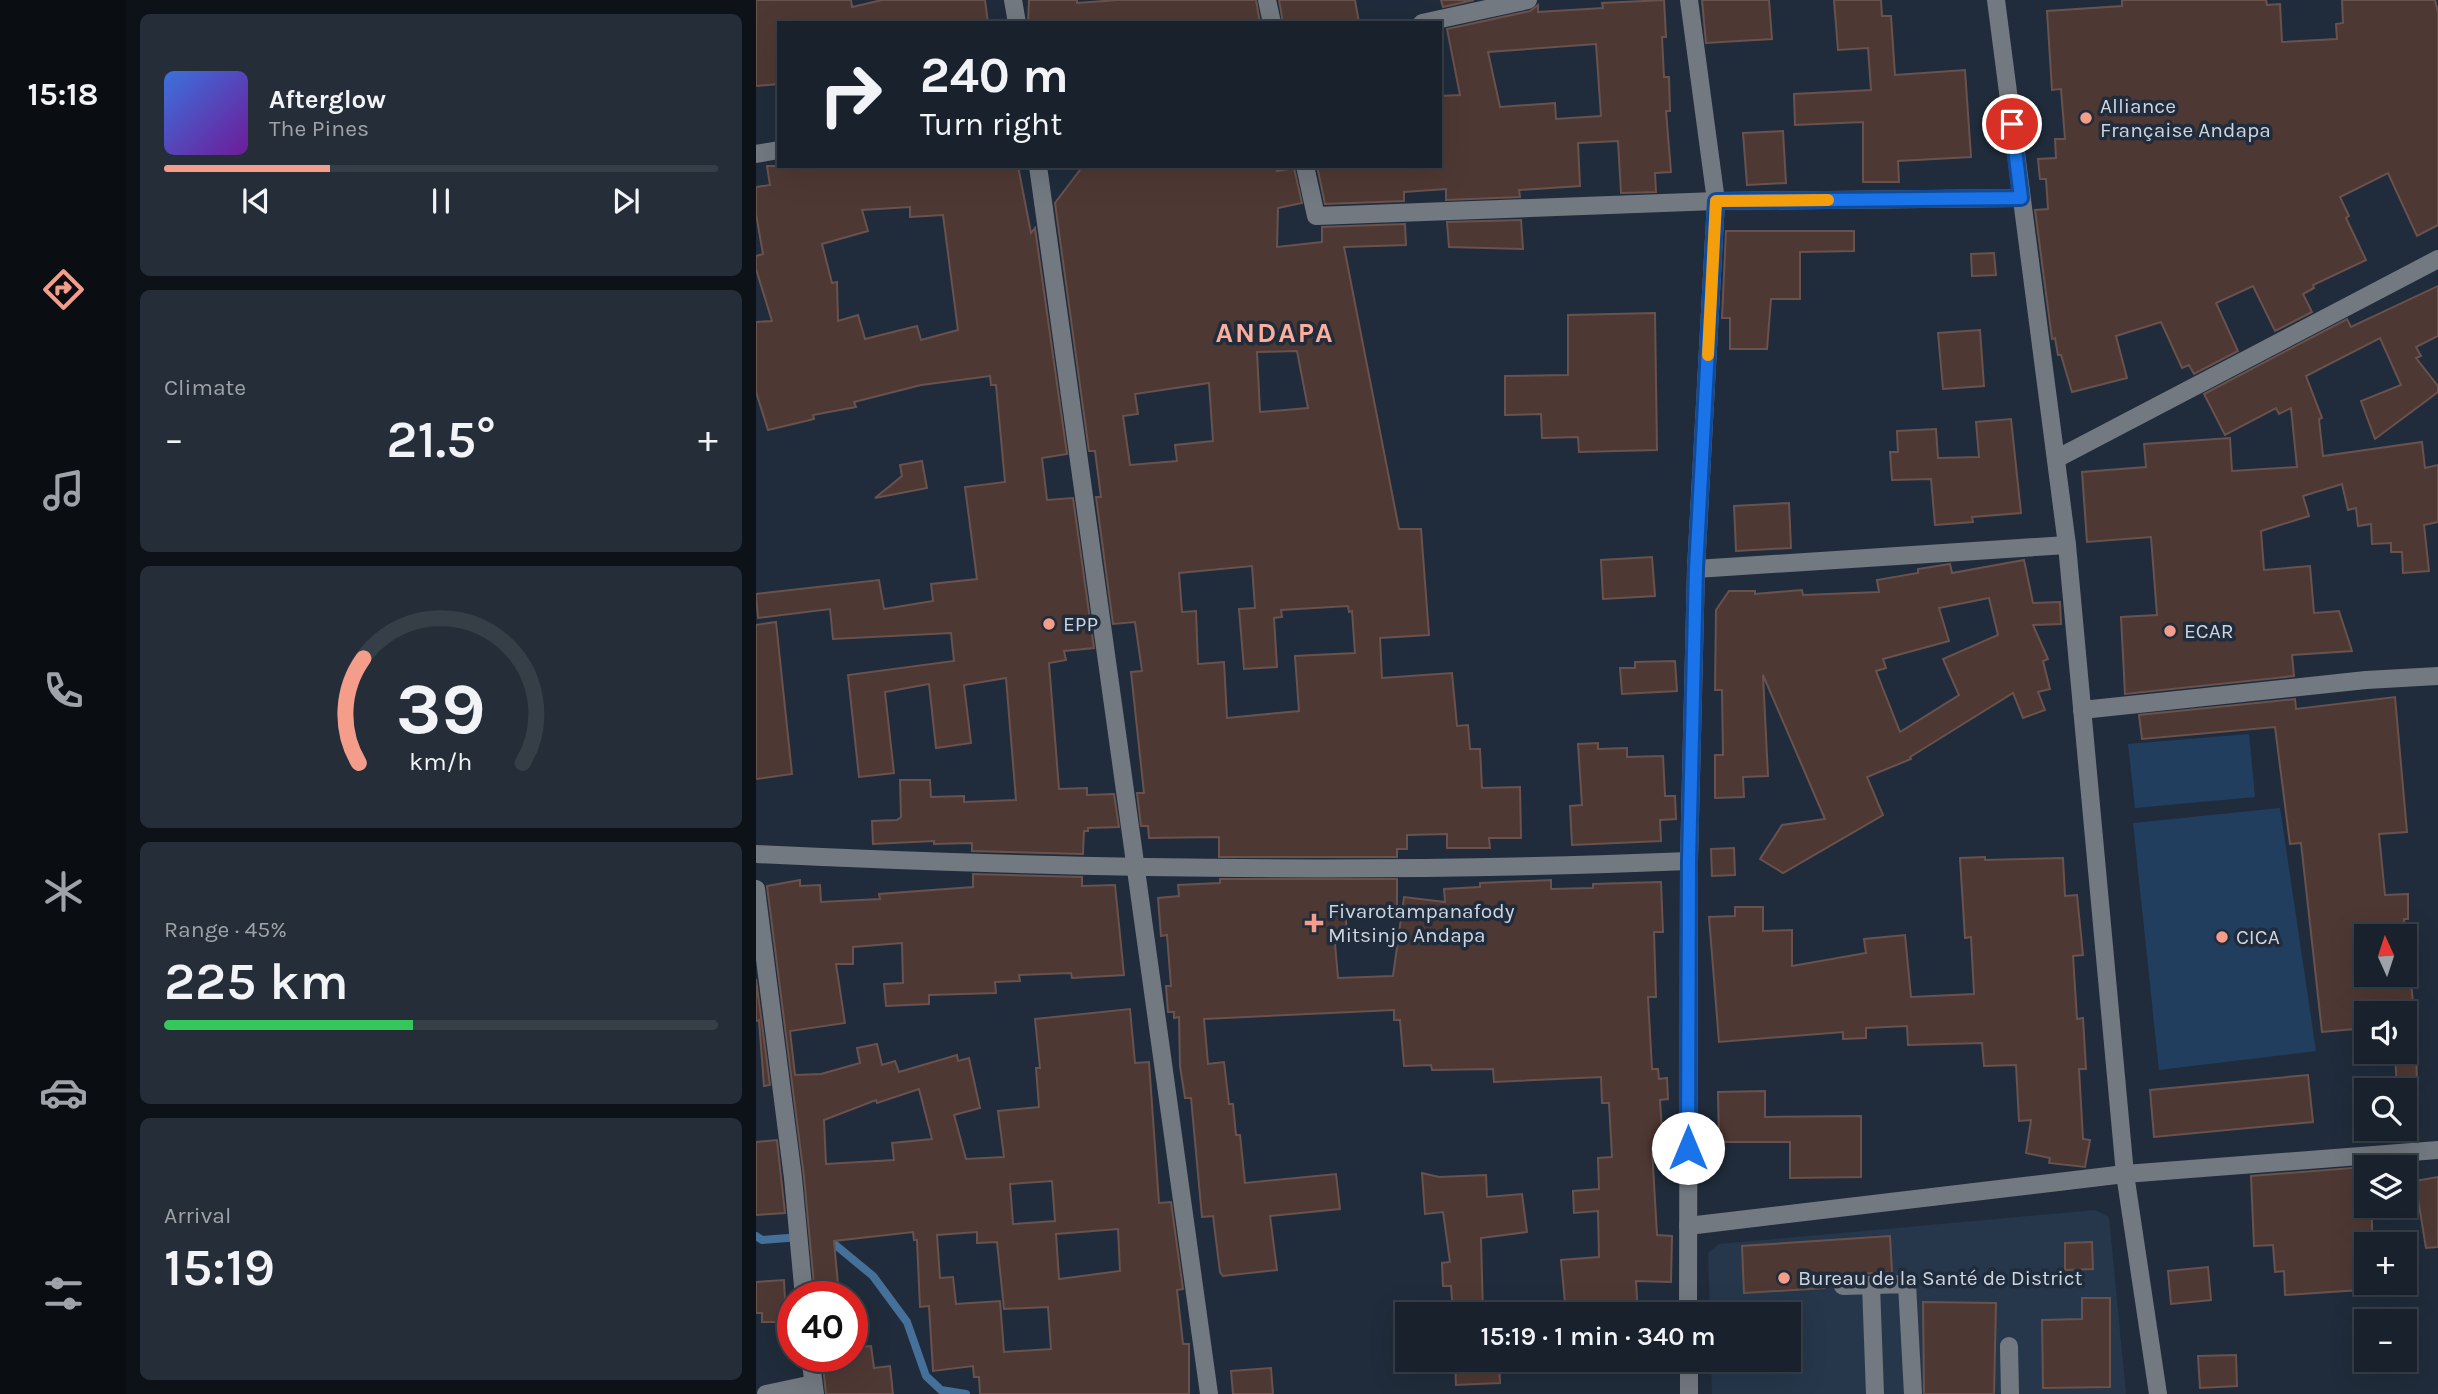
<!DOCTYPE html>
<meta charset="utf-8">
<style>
:root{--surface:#18212c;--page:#252e38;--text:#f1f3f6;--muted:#9fa3a9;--line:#363e48;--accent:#f49d8b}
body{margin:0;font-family:Karla,sans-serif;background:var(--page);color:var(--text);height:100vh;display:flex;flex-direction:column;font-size:26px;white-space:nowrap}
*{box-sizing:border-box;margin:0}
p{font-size:23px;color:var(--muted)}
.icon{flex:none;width:38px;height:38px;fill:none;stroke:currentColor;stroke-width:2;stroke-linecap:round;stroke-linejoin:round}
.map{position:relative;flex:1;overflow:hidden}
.side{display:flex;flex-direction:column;gap:14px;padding:14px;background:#0d1218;width:630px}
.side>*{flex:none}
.banner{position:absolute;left:21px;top:21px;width:665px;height:147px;border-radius:0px;box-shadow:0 7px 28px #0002,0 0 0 2px var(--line);background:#18212c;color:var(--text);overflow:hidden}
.needle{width:46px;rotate:357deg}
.tools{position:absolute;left:1598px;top:924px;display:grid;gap:14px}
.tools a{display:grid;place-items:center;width:63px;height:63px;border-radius:0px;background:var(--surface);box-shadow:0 7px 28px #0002,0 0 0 2px var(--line);font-size:35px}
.speed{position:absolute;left:21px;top:1281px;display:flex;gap:14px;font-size:35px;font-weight:700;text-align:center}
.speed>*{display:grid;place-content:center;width:91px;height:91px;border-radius:50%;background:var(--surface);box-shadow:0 7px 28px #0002,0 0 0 2px var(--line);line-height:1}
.speed .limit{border:10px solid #d22;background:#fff;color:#111}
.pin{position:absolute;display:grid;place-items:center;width:60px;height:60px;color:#fff;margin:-30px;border:4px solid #fff;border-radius:50%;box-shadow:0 2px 7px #0007}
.me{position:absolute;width:77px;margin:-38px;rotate:0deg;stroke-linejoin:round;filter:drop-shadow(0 0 5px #0008)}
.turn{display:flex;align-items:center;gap:24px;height:147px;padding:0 28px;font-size:32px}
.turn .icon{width:91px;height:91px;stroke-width:2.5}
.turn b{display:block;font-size:49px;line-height:60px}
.big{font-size:52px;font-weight:600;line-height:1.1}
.side .widget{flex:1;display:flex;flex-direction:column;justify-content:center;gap:10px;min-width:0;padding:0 24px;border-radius:10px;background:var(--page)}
.side .dial{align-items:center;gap:0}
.dial svg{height:182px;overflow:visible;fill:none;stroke:var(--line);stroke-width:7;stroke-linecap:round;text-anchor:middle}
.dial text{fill:var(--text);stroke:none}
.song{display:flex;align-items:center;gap:21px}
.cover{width:84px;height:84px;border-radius:10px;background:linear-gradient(135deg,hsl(220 70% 55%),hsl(280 70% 35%))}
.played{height:7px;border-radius:4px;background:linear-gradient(90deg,var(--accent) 30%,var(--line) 30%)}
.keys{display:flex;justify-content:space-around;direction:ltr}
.heat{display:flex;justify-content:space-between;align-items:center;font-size:38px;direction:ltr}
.charge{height:10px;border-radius:5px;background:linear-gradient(90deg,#34c759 45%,var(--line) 0)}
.trip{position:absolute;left:639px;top:1302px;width:406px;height:70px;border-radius:0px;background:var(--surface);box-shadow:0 7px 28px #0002,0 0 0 2px var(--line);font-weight:600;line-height:70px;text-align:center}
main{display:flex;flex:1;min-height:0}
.tabs{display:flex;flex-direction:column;width:126px;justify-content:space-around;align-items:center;background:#0a0d12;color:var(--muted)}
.tabs .icon{width:49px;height:49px}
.tabs .selected{color:var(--accent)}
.tabs b{font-size:32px;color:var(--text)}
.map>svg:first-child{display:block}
.built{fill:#26374b}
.green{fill:#213e5f}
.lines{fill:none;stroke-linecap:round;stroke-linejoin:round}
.stream{stroke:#45709a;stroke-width:8}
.building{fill:#4e3833;stroke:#69524d;stroke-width:2;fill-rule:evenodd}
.minor{stroke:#737981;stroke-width:18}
.route-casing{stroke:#114b97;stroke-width:18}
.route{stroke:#1a73e8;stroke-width:12}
.slow{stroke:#f59e0b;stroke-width:12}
.poi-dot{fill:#f49d8b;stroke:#202c3b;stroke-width:2.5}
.labels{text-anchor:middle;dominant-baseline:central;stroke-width:7;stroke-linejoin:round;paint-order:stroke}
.poi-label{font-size:21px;fill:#cdd5df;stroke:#202c3b;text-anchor:start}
.district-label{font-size:28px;font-weight:bold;letter-spacing:2px;fill:#fead9b;stroke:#202c3b}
</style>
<main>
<nav class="tabs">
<b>15:18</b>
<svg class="icon selected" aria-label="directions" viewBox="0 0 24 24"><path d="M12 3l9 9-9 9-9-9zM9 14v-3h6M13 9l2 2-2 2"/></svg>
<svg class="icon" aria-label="music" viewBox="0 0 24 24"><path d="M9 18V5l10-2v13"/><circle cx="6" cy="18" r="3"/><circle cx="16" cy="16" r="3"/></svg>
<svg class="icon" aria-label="phone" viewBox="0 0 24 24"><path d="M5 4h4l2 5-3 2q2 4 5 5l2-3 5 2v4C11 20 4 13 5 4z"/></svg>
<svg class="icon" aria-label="climate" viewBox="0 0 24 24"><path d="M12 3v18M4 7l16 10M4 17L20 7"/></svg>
<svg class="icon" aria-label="car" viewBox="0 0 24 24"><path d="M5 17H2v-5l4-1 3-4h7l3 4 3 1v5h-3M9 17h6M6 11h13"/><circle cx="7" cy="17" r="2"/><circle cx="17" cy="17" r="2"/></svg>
<svg class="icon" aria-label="filters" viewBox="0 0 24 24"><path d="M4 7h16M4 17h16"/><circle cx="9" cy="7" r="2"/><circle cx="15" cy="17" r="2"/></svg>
</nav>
<section class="side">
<div class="widget">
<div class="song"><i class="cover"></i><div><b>Afterglow</b><p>The Pines</p></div></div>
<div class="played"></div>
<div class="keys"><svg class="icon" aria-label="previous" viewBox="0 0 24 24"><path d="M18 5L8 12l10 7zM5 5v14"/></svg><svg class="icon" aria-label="pause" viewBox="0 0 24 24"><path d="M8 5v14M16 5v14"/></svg><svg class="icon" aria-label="next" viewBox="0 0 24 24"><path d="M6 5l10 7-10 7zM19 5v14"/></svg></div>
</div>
<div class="widget"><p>Climate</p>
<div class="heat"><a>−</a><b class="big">21.5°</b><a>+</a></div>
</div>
<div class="widget dial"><svg viewBox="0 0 100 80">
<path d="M14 69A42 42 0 1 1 86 69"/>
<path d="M14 69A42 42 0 0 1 16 23" stroke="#f49d8b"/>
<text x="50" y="56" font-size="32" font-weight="700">39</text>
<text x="50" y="72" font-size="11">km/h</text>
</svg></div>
<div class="widget"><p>Range · 45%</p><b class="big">225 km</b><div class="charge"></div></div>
<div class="widget"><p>Arrival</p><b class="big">15:19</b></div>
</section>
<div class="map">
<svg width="1682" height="1394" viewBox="0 0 1682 1394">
<rect width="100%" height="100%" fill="#202c3b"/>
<polygon class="built" points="1339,1210 1353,1217 1370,1394 956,1394 955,1360 1032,1360 1032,1314 954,1314 952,1253 963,1244"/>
<g class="green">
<polygon points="1493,734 1499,797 1379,808 1372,744"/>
<polygon points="1524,808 1560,1051 1403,1070 1377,823"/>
</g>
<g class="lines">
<g class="stream">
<polyline points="0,1236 6,1240 44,1237"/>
<polyline points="71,1238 117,1276 151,1322 170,1376 185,1390 210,1394"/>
</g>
</g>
<g class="building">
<polygon points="0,0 95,0 96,7 126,0 229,0 232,23 23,23 23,84 0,86"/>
<polygon points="273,0 321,0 321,3 362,0 500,0 504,23 272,23"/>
<polygon points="523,0 599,0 603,23 527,23"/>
<polygon points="685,0 718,0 687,7"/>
<path d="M 908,0 L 910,37 L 906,37 L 908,77 L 913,77 L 914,111 L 910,111 L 915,172 L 899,173 L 900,192 L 865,193 L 862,141 L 822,143 L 824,186 L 763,190 L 764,197 L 690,200 L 690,189 L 648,192 L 648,201 L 569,204 L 561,166 L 684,166 L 684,96 L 704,95 L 691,29 L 774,11 L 782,5 L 782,12 L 847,8 L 846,3 ZM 840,44 L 845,116 L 800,119 L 799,103 L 744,107 L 732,52 Z"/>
<polygon points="946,0 1013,0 1016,39 950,43"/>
<polygon points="1078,0 1125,0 1126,16 1135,16 1139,75 1209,70 1215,157 1142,161 1143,182 1107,182 1107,122 1039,125 1038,94 1115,90 1112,48 1082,50"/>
<polygon points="1366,0 1510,0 1511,5 1524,4 1526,42 1581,39 1580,24 1587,23 1586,0 1679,0 1682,12 1682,225 1661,236 1632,173 1584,197 1593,216 1590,218 1610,260 1557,285 1558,288 1547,294 1556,312 1519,331 1497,286 1460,303 1482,351 1438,374 1433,365 1426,368 1405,322 1360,336 1371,378 1316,392 1305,355 1302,355 1299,338 1296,339 1279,210 1292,209 1290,179 1284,179 1282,159 1300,158 1299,139 1309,139 1305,89 1296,90 1291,11 1366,6"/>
<polygon points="1027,131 1030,183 991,185 987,133"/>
<path d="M 11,166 L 262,166 L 275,233 L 279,228 L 311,454 L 286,458 L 291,500 L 317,498 L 338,648 L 308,651 L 310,660 L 293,663 L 303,789 L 331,788 L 331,795 L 358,794 L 363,827 L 332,828 L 332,831 L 328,831 L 327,854 L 216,851 L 216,843 L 178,844 L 178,841 L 117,844 L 116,821 L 141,820 L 145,817 L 144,780 L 174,780 L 175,797 L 208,796 L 208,802 L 260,800 L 250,678 L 208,685 L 215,743 L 180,748 L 173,684 L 129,692 L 138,773 L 103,777 L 92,675 L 198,661 L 195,633 L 77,639 L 74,609 L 2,618 L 0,594 L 123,580 L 128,609 L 177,601 L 175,584 L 221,579 L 209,487 L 249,482 L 240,385 L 235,385 L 234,376 L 165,385 L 98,402 L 100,407 L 57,415 L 58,419 L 12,430 L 0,392 L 0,322 L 16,321 L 0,269 L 0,256 L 7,254 L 0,214 L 0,187 L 14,185 ZM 154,207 L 154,217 L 187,215 L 202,330 L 165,340 L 161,326 L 109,339 L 102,315 L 82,321 L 81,282 L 76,283 L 66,244 L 112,231 L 106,210 Z"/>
<path d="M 327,166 L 520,166 L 521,171 L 538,168 L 546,203 L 522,208 L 521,247 L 566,242 L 566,227 L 649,224 L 650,245 L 588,247 L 643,529 L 665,529 L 673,635 L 624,638 L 626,678 L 696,673 L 701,726 L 712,725 L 714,749 L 724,749 L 726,788 L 764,787 L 765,838 L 733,838 L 734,848 L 691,848 L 691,834 L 651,835 L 651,849 L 641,849 L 641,857 L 463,857 L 463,837 L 393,838 L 392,826 L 385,826 L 381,793 L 388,793 L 375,672 L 386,671 L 379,622 L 357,624 L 340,497 L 345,497 L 339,451 L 333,451 L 299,203 ZM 541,351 L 552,408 L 504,412 L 501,352 ZM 453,383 L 457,441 L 419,445 L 421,461 L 374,465 L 367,416 L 382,414 L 379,394 ZM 496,566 L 499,608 L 483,609 L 488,669 L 521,667 L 518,618 L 526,617 L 525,610 L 592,606 L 593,612 L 596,611 L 599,653 L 539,656 L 543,711 L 471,718 L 468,662 L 442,664 L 440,611 L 426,612 L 423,573 Z"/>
<polygon points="765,220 767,249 693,247 691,222"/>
<polygon points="970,231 1098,231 1098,251 1044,252 1044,299 1015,299 1011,349 974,349 974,318 966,318"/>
<polygon points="1238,253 1240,275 1216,276 1215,254"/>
<polygon points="1682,286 1682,336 1660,347 1665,356 1660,358 1682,386 1682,392 1619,439 1605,401 1645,385 1624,338 1550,376 1566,418 1563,419 1567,456 1666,442 1669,468 1682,465 1682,522 1668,525 1673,571 1647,573 1646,552 1635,552 1635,543 1616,544 1615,524 1602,526 1600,508 1592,510 1586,484 1547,496 1553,516 1505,531 1508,570 1554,566 1558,613 1583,611 1596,651 1536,655 1538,676 1369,694 1365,617 1401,615 1395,537 1331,542 1326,472 1390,467 1388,444 1474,438 1476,471 1541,467 1535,408 1523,414 1520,408 1469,435 1448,394 1591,319 1595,327"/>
<polygon points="899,313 901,450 823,452 822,437 786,438 785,414 749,415 749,376 812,375 812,315"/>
<polygon points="1224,330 1228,386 1187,389 1182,333"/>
<polygon points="1255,419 1265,513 1216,517 1217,522 1179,525 1175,479 1136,480 1134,452 1142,452 1141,431 1180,429 1182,458 1223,457 1220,422"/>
<polygon points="166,461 171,488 119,498 146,476 144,465"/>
<polygon points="1033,503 1035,548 980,551 978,506"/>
<polygon points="896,557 899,596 847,599 845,560"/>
<path d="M 1268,560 L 1277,603 L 1304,602 L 1305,624 L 1277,625 L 1292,659 L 1287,661 L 1294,689 L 1282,692 L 1289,710 L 1267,718 L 1257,693 L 1154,757 L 1155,759 L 1111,777 L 1127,815 L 1027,873 L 1004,859 L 1026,825 L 1069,819 L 1007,675 L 1012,776 L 987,777 L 988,797 L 959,798 L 959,755 L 967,755 L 966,690 L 959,690 L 960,610 L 973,591 L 999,591 L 999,594 L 1046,590 L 1047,595 L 1123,592 L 1121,580 L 1162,573 L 1162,569 L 1194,564 L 1196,573 ZM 1233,598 L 1242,635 L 1187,659 L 1203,695 L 1144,732 L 1120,671 L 1130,668 L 1127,659 L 1193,641 L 1183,608 Z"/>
<polygon points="20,622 36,774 0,779 0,625"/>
<polygon points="919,661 921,691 866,694 864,668 879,668 879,662"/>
<path d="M 1639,697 L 1651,832 L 1623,834 L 1629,895 L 1652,894 L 1652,919 L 1648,919 L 1660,1030 L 1661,1090 L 1641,1090 L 1639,1052 L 1648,1052 L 1648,1013 L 1610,1013 L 1610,1028 L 1566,1032 L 1545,843 L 1534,844 L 1519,727 L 1386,739 L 1383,715 L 1539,699 L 1540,709 ZM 1610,936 L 1648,936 L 1648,975 L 1610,975 Z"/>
<polygon points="842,743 842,749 871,748 871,757 907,756 909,796 919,796 920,819 904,820 905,841 816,845 814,806 826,805 822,744"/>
<polygon points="978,848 979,875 956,876 955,849"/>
<polygon points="1229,857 1229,860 1307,858 1309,896 1321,895 1327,955 1317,956 1321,1019 1327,1018 1330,1069 1323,1069 1327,1139 1334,1140 1329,1167 1293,1163 1294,1158 1270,1153 1275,1120 1263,1121 1260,1065 1228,1066 1226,1043 1152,1045 1151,1026 1110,1028 1110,1038 1087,1039 1087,1032 963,1042 953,917 979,916 979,907 1007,907 1007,931 1036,930 1036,966 1110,953 1108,939 1149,935 1155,997 1218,994 1215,937 1209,938 1204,858"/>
<path d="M 217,874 L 326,877 L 326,886 L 359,885 L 368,975 L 316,978 L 315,973 L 263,975 L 264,981 L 239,982 L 240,993 L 173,995 L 173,1004 L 130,1006 L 128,984 L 147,983 L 146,943 L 97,947 L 97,964 L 80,964 L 89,1023 L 34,1031 L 39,1075 L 65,1074 L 104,1063 L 101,1048 L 121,1044 L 126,1065 L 139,1061 L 143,1072 L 201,1055 L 202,1061 L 213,1058 L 224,1108 L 198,1115 L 210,1159 L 248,1157 L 242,1111 L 283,1107 L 280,1068 L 284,1068 L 279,1019 L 374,1009 L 379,1063 L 393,1062 L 403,1203 L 415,1202 L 427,1289 L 421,1290 L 427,1344 L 433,1344 L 433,1394 L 224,1394 L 223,1377 L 218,1377 L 217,1366 L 177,1371 L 173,1306 L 164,1307 L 161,1240 L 158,1240 L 157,1232 L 78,1241 L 82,1284 L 58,1285 L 48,1177 L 11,886 L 44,880 L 44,886 L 64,885 L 65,902 L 124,899 L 123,894 L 217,887 ZM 163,1089 L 176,1139 L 136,1143 L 138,1160 L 70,1164 L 68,1120 L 120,1100 L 121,1103 ZM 296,1181 L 299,1221 L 257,1224 L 254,1184 ZM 362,1229 L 364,1271 L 303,1279 L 300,1234 ZM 221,1232 L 221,1243 L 241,1242 L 248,1309 L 292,1307 L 295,1349 L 248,1352 L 244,1301 L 200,1304 L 197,1277 L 184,1278 L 181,1235 Z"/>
<polygon points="464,879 641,879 641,911 589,911 591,931 578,932 582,978 637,976 648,897 689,902 688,889 724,887 724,883 795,880 795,889 837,888 837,884 905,882 907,932 898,932 900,997 892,997 896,1069 902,1069 903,1079 911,1078 912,1099 904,1100 907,1147 896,1148 901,1235 916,1236 915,1282 880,1281 882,1314 810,1314 805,1260 843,1257 842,1211 818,1213 817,1191 843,1189 842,1158 856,1157 853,1103 846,1103 845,1077 738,1082 737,1069 676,1070 675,1065 648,1066 644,1020 638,1020 638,1010 448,1019 452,1064 468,1062 473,1104 477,1104 480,1135 484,1135 489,1183 580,1174 584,1209 514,1216 521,1270 467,1276 464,1272 457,1216 446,1217 435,1098 429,1098 424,1066 423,1017 418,1018 418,1012 412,1012 410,986 415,986 411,935 405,936 402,898 423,896 422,885 464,883"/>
<polygon points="0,979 14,1085 8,1086 3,1020 0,1021"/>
<polygon points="1552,1075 1557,1122 1398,1137 1394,1090"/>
<polygon points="1009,1091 1009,1117 1105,1116 1105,1177 1034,1178 1034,1142 963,1142 962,1092"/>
<polygon points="21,1140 29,1213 0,1215 0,1142"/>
<polygon points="1608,1167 1610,1206 1615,1206 1616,1225 1616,1244 1610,1244 1610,1283 1619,1283 1619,1289 1529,1295 1528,1271 1519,1272 1517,1245 1498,1246 1495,1176"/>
<polygon points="666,1173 683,1177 730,1175 731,1197 766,1194 771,1232 725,1238 727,1314 697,1314 695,1286 687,1286 686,1263 694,1262 687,1212 669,1214"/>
<polygon points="1682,1177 1682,1247 1670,1248 1659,1181"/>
<polygon points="1134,1236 1136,1272 1068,1276 1069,1288 988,1293 986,1246"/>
<polygon points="1336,1242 1337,1269 1309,1270 1309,1243"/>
<polygon points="1452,1267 1455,1300 1415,1304 1412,1271"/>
<polygon points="28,1280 30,1322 6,1322 6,1313 0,1313 0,1282"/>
<polygon points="1326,1298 1354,1298 1354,1387 1287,1388 1286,1320 1326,1319"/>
<polygon points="1167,1302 1240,1303 1238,1394 1168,1394"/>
<polygon points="115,1346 118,1368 134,1366 137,1394 70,1394 66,1356 96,1356 96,1348"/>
<polygon points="1480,1355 1481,1386 1444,1388 1442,1356"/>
<polygon points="699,1360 743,1360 744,1383 700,1385"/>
<polygon points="515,1368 517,1394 477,1394 475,1371"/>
</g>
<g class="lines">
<g class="minor">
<polyline points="257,0 261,23"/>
<polyline points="511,0 516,23"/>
<polyline points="1240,0 1311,545 1369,1174 1402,1394"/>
<polyline points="666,23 772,0"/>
<polyline points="0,154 23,150"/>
<polyline points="282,166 453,1394"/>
<polyline points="549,166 560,216 960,201 1265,198"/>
<polyline points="1300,459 1682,259"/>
<polyline points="940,569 1311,545"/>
<polyline points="1326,710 1610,680 1682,676"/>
<path d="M 0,854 C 310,869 622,874 933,861"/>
<polyline points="0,889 37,1178 48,1297"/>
<polyline points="932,1226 1369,1174 1682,1150"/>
<polyline points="1115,1285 1119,1394"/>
<polyline points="1087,1286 1151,1284 1157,1394"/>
<polyline points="932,1314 933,861 940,569 960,201 933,0"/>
<polyline points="1253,1346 1254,1394"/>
<polyline points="54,1356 59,1394"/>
<polyline points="933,1360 933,1394"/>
<polyline points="10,1394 57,1384"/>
</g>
</g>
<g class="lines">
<g class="route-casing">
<polyline id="route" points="932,1148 933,861 940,569 960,201 1265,198 1256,124"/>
</g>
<use href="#route" class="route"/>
<polyline class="slow" points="952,355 960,201 1072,200"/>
</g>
<g class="poi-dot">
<circle cx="1330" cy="118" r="7"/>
<circle cx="293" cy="624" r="7"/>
<circle cx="1414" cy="631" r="7"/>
<path d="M554.5 912.5h7v7h7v7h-7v7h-7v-7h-7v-7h7z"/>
<circle cx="1466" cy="937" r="7"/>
<circle cx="1028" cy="1278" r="7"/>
</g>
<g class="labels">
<g class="poi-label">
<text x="1344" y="106">Alliance<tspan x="1344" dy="24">Française Andapa</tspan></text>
<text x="307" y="624">EPP</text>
<text x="1428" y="631">ECAR</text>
<text x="572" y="911">Fivarotampanafody<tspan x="572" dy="24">Mitsinjo Andapa</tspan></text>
<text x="1480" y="937">CICA</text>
<text x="1042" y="1278">Bureau de la Santé de District</text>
</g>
<g class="district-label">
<text x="519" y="332">ANDAPA</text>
</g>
</g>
</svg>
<div class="tools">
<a><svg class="needle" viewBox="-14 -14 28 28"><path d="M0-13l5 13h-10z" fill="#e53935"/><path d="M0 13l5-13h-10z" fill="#9fa3a9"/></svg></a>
<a><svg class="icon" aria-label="sound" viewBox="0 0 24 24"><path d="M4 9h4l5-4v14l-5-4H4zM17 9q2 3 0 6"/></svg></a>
<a><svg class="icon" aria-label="search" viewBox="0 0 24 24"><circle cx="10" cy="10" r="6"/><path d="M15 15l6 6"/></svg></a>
<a><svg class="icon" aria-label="layers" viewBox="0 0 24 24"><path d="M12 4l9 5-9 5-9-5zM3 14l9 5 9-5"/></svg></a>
<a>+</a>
<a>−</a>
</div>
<div class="speed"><div class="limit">40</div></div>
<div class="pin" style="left:1256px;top:124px;background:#d93025"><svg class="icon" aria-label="arrive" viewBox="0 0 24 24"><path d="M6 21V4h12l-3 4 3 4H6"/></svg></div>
<svg class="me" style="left:932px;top:1148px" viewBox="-20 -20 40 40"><circle r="19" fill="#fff"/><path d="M0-13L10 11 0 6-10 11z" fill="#1a73e8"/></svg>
<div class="trip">15:19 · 1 min · 340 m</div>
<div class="banner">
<div class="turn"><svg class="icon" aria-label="right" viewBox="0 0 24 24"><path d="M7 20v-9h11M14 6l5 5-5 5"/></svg><div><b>240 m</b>Turn right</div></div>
</div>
</div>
</main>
